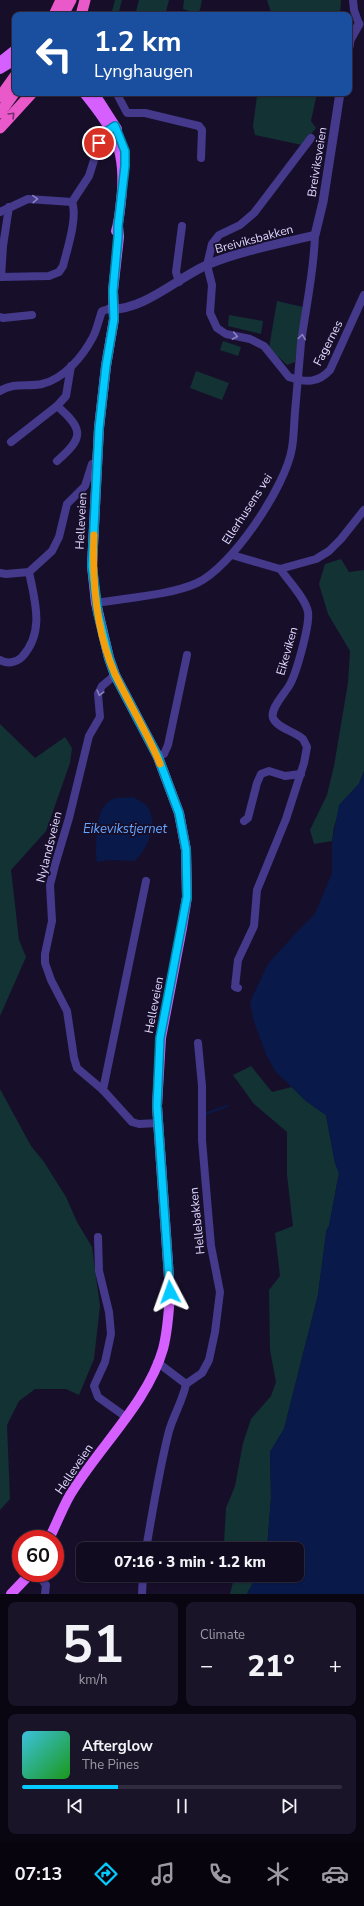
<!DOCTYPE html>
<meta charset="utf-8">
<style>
:root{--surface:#110b20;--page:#1a1429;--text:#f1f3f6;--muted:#9c9ba5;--line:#302b3e;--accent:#04caff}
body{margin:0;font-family:"Nunito Sans",sans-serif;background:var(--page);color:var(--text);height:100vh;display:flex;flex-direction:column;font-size:15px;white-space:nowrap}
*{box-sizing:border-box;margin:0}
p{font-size:13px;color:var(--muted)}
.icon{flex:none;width:22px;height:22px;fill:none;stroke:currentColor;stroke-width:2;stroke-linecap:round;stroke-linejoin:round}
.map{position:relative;height:1594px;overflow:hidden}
.sheet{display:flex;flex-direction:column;gap:8px;padding:8px;background:#090612;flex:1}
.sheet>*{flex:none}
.hud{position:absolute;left:12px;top:12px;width:340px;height:84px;border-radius:8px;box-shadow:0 1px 3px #0004,0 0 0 1px var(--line);background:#1a4fa0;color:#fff;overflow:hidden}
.speed{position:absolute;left:12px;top:1530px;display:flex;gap:8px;font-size:20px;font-weight:700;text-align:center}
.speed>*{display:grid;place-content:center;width:52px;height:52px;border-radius:50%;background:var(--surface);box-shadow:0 1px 3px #0004,0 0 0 1px var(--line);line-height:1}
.speed .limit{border:6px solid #d22;background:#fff;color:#111}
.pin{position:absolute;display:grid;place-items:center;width:34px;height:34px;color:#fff;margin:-17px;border:2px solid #fff;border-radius:50%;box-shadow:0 1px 4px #0007}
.me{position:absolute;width:44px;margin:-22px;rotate:356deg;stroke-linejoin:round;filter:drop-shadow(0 0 3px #0008)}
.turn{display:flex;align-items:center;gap:14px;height:84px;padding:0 16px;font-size:18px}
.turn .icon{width:52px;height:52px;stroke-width:2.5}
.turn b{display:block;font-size:28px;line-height:34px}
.big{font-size:30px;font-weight:800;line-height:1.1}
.sheet .tile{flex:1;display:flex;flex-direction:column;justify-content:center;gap:6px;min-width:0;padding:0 14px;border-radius:8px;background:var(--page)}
.sheet .dial{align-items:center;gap:0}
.dial b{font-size:52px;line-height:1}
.song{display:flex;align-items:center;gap:12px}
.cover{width:48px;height:48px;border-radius:6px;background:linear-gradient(135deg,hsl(190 70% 55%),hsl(120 70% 35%))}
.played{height:4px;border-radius:2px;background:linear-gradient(90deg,var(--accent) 30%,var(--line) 30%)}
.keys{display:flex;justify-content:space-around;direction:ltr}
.heat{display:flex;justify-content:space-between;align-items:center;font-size:22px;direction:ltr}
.sheet .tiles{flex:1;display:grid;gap:8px;grid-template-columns:1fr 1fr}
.tile:last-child{grid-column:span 2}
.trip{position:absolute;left:76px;top:1542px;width:228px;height:40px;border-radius:8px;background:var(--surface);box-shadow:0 1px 3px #0004,0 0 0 1px var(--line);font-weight:800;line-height:40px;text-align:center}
.tab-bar{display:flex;height:64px;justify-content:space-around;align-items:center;background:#07040d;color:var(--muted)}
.tab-bar .icon{width:28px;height:28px}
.tab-bar .on{color:var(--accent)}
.tab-bar b{font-size:18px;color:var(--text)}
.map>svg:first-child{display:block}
.green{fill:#123234}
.water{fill:#08194a}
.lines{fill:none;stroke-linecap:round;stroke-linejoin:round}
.stream{stroke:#08194a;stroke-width:2}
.minor{stroke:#45398b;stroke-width:8}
.tertiary{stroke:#45398b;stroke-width:9}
.primary{stroke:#d55fff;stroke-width:10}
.trunk{stroke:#ea59c9;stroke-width:11}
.oneway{stroke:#763072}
.oneway2{stroke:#8b81bf}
.route-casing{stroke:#0383a6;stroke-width:10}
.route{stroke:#04caff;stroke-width:7}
.slow{stroke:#f59e0b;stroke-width:7}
.labels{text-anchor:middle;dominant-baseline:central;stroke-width:4;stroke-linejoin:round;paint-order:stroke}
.street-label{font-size:12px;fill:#e1d8ff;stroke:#170f2a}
.water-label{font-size:13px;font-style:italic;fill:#66a7ff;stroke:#170f2a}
</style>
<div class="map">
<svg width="364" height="1594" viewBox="0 0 364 1594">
<rect width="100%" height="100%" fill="#170f2a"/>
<g class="green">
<polygon points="115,0 122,0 118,15 111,15"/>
<polygon points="139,0 169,0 165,15 135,15"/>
<polygon points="184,0 202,0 200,10 195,13 183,9"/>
<polygon points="267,0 341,0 340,15 272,15"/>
<polygon points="262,93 317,93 311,121 316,128 302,145 255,135 253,126 257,96 261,97"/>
<polygon points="277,301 303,307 295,362 287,365 269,348"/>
<polygon points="229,315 263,321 261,334 228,326"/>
<polygon points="223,341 241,347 238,356 220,350"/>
<polygon points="196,371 229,383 222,400 190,388"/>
<polygon points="341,559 349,572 364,570 364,771 359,784 342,802 334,827 332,841 314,844 310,830 327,795 334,766 348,683 350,651 328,614 319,584 325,564"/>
<polygon points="0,724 35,758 65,737 72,748 70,763 46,831 11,870 19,940 26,957 0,1016"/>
<polygon points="251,1066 272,1092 292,1087 306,1101 326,1115 335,1163 339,1173 329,1226 327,1229 318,1295 284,1429 270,1452 271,1498 267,1549 226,1549 224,1543 226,1508 235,1486 243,1443 251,1419 271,1396 276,1382 270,1350 269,1290 280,1276 275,1233 293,1226 287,1175 287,1132 254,1104 233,1075"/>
<polygon points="0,1089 31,1146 44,1162 66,1197 77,1222 92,1247 100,1306 94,1359 79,1395 66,1389 35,1389 19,1401 7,1425 10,1499 0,1510"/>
<polygon points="231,1575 257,1575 247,1594 230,1594 233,1582"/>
</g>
<g class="water">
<polygon points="364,771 364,1594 247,1594 257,1575 297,1575 297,1549 267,1549 271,1498 270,1452 284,1429 318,1295 326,1232 329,1226 339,1173 335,1163 326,1115 306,1101 275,1071 266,1054 254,1022 250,1002 268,964 296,933 315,914 332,873 332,842 339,805 359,784"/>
<path d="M 133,797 C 137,800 144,802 147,806 C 159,822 148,850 134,861 L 109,860 L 97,862 L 96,856 C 97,838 94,802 117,798 C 122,797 128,798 133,797 Z"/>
</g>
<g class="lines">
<polyline class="stream" points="205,1114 227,1106"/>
<g class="minor">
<polyline points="353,0 354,10 359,24"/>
<polyline points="118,96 127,113 145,113 199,126 202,130 201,158"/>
<path d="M 311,138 L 254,213 L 240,225 L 219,235 L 212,244 L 207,265 L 212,285 L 210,313 L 217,328 L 226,334 L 250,339 L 264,346 L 289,377 C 306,383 318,383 330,370 L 364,295"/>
<polyline points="72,202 89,176 101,138 115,127"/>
<path d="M 9,207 L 3,246 L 1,277 L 49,276 L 59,272 L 63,266 C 67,250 78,217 72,202"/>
<polyline points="0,212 28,199 72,202"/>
<polyline points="179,282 176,272 182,226"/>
<polyline points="0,317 3,318 32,315"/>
<path d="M 0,391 C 13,382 28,387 42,384 C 64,379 83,356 93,337 C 97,329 99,319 102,311 L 109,309"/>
<polyline points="11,442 57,406"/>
<path d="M 57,461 C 84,438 84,429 57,406 L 66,396 L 71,366"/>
<polyline points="232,555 280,569 316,559 329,551 341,539 364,510"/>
<polyline points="0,573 6,574 29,572"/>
<path d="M 96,603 C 125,598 171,595 197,583 C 232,567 286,486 292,448 C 294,436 294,424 295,412 C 297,389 299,366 301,343 C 306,306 314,272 315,235"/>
<path d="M 0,660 C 7,664 16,663 22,657 C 45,632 35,601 29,572 L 52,551 L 59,537 L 67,504 L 85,486 L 92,464 L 97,463"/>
<polyline points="115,675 102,686 98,694 100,717 89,736 69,818 55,865 50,885 52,921 45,954 45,963 51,980 67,1011 74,1058 77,1068 103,1090 132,1122 139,1124 158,1123"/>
<polyline points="158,757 164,754 168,745 187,655"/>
<polyline points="244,821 248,818 257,783 261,774 269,771 285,776 301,774"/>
<path d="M 238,988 L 235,987 L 238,960 L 254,926 L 257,890 L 286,819 L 304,763 L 307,747 L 303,739 C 296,732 277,728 273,718 C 270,709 284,694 289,686 C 296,675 310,625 308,612 C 306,599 288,580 280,569"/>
<polyline points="103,1090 146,881"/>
<polyline points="98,1237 99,1271 109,1312 111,1334 105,1362 94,1386 98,1397 126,1417"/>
<polyline points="186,1384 202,1373 209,1360 215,1332 220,1292 211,1246 202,1140 202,1086 198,1043"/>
<path d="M 146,1549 C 153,1509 159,1470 169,1431 C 174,1414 183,1400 186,1384 L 157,1362"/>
<polyline points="37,1573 46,1585 45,1594"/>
<polyline points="142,1594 143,1575"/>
</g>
<g class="tertiary">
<polyline points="349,47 350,40 359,24"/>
<path d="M 109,309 C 144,311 178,277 209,264 C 243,250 280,244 315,235 L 323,202 L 340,93"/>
</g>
<g class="primary">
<polyline points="0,62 15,50"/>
<polyline points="0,69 15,60"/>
<path d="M 84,93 C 115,132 127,150 121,201 C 120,211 119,222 116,231"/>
<polyline points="94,93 117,129"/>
<path d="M 49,1539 C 56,1525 62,1509 70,1495 C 98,1448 148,1402 163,1349 C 168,1330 169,1311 170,1292 L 157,1106 L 161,1038 L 182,928 L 187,897 L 186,850 L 179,813 L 158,757 L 115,675 L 109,658 L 96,603 L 92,566 L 99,428 L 106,366 L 114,319 L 113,291 L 119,237 L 118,226"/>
<polyline points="11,1594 31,1573"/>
</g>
<g class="trunk">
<polyline points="54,15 61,0"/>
<polyline points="63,15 71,0"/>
<polyline points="81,15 85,0"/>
<polyline points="0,97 15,76"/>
<polyline points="0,113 15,92"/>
<polyline points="0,128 32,93"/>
</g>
</g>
<defs><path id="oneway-chevron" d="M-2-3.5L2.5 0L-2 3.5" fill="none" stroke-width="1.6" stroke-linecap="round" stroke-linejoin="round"/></defs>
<use class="oneway" href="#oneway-chevron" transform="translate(12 115) rotate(-46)"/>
<g class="oneway2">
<use href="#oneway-chevron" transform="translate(35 199) rotate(-2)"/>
<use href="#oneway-chevron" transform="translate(235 336) rotate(11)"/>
<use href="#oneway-chevron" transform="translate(302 337) rotate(-82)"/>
<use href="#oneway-chevron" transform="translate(100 693) rotate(105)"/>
</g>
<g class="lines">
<g class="route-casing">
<polyline id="route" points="99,143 106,132 115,126 125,151 125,166 118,226 118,237 113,291 114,319 106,366 99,428 92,566 98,613 109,658 115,675 158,757 179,813 186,850 187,897 160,1038 157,1106 170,1292"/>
</g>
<use href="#route" class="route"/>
<path class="slow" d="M 94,535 C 92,581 96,631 115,674 C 129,704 148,733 160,764"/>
</g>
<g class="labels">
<g class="street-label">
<text transform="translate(317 162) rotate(-81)">Breiviksveien</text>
<text transform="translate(254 239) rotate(-15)">Breiviksbakken</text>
<text transform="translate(328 343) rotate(-63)">Fagernes</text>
<text transform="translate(247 509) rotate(-57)">Ellerhusens vei</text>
<text transform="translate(81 521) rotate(-87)">Helleveien</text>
<text transform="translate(287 651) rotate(-74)">Eikeviken</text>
<text transform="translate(49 847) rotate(-76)">Nylandsveien</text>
<text transform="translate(154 1005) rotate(-79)">Helleveien</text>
<text transform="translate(197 1221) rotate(-96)">Hellebakken</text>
<text transform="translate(74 1469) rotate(-56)">Helleveien</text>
</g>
<g class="water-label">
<text x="125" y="829">Eikevikstjernet</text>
</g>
</g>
</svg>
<div class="speed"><div class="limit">60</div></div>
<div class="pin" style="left:99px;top:143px;background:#d93025"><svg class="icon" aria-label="arrive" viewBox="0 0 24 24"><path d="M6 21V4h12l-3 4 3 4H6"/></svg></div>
<svg class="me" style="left:170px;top:1292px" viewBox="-20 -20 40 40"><path d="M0-17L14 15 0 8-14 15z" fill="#04caff" stroke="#fff" stroke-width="4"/></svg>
<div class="trip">07:16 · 3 min · 1.2 km</div>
<div class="hud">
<div class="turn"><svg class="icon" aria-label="left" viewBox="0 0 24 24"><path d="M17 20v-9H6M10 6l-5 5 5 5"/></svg><div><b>1.2 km</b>Lynghaugen</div></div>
</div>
</div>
<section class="sheet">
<div class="tiles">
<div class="tile dial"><b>51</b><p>km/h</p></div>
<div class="tile"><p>Climate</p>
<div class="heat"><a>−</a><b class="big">21°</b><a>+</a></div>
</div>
<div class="tile">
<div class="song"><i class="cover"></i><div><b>Afterglow</b><p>The Pines</p></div></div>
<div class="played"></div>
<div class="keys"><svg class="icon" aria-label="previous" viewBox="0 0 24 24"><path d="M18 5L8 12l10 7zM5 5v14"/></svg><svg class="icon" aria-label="pause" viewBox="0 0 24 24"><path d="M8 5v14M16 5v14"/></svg><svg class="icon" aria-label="next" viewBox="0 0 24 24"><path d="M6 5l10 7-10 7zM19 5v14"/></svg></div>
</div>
</div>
</section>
<nav class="tab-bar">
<b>07:13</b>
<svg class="icon on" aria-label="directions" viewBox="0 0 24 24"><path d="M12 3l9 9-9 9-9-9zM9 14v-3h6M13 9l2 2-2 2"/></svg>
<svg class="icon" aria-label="music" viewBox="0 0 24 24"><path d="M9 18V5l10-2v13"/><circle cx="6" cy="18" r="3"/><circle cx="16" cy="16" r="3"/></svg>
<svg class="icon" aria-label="phone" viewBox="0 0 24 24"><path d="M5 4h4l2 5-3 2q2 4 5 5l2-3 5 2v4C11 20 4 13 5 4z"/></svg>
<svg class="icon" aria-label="climate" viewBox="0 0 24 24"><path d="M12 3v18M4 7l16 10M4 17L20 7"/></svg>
<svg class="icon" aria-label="car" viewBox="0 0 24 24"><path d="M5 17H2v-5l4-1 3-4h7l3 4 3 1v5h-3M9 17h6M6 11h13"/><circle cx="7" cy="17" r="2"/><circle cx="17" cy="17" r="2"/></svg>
</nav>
